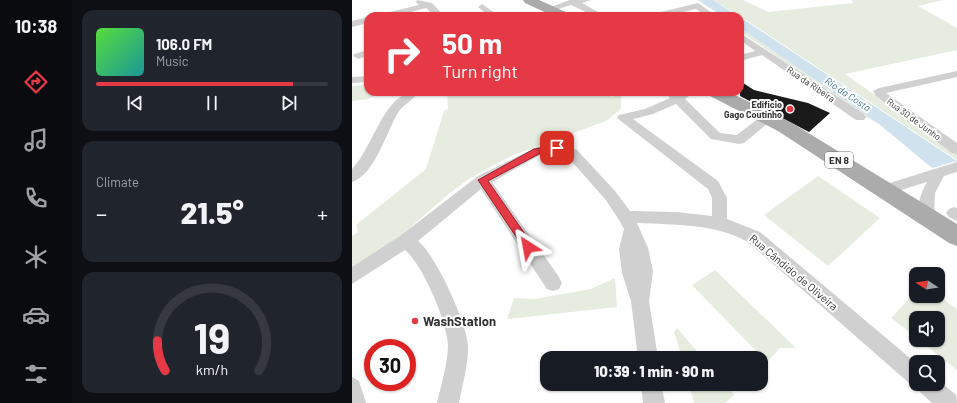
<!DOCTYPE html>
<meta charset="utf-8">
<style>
:root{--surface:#171b24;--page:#20242c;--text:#f1f3f6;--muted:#9ea1a6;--line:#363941;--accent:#e63946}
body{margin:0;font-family:Barlow,sans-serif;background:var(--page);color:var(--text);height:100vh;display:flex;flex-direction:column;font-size:15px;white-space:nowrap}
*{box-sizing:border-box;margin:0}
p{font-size:13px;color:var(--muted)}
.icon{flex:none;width:22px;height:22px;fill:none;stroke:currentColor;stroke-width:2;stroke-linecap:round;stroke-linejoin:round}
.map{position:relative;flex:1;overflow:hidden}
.details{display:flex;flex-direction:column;gap:10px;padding:10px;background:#0d0f14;width:280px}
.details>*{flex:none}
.hud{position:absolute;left:12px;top:12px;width:380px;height:84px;border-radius:12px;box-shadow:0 1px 3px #0004;background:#e63946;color:#fff;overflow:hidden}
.needle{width:26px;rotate:282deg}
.tools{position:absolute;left:557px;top:267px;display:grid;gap:8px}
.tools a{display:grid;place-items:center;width:36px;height:36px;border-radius:8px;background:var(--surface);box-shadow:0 1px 3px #0004;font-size:20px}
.speed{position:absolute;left:12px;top:339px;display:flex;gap:8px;font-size:20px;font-weight:700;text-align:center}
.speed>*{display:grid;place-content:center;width:52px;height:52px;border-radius:50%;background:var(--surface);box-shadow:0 1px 3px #0004;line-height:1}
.speed .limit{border:6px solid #d22;background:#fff;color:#111}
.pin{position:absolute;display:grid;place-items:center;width:34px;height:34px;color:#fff;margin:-17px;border-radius:8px;box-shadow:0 2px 6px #0006}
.me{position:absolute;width:44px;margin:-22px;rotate:326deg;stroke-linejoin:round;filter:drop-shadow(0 0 3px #0008)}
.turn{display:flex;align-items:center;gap:14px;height:84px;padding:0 12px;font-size:18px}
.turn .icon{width:52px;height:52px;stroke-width:2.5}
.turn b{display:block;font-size:28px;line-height:34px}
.big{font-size:30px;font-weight:800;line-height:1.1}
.details .widget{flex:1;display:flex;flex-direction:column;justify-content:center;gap:6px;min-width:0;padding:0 14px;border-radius:12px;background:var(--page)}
.details .dial{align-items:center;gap:0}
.dial svg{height:104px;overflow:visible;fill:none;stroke:var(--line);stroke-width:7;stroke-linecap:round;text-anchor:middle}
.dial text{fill:var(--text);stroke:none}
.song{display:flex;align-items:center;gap:12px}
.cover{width:48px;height:48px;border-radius:6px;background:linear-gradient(135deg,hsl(110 70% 55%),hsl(180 70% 35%))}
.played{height:4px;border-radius:2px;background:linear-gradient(90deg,var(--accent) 85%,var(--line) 85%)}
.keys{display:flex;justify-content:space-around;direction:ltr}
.heat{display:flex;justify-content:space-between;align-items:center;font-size:22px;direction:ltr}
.trip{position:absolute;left:188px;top:351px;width:228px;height:40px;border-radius:12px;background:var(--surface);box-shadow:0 1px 3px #0004;font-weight:800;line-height:40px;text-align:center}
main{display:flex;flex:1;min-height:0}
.tab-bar{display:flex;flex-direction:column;width:72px;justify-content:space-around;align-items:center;background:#090b0e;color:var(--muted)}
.tab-bar .icon{width:28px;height:28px}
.tab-bar .current{color:var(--accent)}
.tab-bar b{font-size:18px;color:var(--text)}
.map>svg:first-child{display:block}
.green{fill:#e6ecdf}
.water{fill:#cfe2ee}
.building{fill:#1a1a1a}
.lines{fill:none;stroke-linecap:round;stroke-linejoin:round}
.street{fill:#d0d0d0;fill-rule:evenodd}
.primary{fill:#ababab;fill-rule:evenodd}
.route{fill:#e63946;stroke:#96252e}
.poi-dot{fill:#e63946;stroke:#fff;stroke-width:1.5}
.labels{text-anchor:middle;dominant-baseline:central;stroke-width:4;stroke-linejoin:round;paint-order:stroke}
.far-street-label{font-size:9px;fill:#333;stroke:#fff}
.far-poi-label{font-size:9px;font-weight:bold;fill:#333;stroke:#fff;text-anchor:end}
.far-water-label{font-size:10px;font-style:italic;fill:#3f7597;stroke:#fff}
.shield{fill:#fff;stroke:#707070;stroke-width:1}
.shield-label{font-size:10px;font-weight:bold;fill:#333}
.street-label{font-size:11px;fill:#333;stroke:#fff}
.near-poi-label{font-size:13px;font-weight:bold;fill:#333;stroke:#fff;text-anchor:start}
</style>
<main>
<nav class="tab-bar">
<b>10:38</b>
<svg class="icon current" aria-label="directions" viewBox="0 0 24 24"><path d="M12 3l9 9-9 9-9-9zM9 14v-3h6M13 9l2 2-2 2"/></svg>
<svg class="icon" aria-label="music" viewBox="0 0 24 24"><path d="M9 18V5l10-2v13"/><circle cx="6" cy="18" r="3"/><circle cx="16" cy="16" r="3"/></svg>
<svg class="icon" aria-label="phone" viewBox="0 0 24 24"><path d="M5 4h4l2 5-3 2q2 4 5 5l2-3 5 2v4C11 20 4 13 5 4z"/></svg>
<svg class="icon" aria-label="climate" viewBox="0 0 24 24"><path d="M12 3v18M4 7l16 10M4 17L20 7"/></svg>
<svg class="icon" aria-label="car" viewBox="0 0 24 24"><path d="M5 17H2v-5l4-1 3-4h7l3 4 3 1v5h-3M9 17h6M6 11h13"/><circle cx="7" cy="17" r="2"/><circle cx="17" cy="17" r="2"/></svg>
<svg class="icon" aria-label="filters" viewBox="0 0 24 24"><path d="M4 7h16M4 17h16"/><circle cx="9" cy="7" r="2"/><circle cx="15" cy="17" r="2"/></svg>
</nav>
<section class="details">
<div class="widget">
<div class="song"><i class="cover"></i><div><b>106.0 FM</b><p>Music</p></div></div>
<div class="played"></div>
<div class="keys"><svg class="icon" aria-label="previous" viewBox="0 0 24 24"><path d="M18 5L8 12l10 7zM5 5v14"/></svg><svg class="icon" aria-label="pause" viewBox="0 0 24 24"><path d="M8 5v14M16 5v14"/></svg><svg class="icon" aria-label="next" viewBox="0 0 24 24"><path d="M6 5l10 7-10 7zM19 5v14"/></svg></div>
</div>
<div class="widget"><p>Climate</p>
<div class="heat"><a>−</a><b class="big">21.5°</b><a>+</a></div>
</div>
<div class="widget dial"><svg viewBox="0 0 100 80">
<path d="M14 69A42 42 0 1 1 86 69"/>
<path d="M14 69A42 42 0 0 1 8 46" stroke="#e63946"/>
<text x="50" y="56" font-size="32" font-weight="700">19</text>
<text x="50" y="72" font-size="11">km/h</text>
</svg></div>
</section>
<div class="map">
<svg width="605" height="403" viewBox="0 0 605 403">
<rect width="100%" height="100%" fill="#fff"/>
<g class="green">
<polygon points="361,0 391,0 416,12 502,3 499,0 591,0 566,6 605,28 605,50 493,74 605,153 605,160 388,16"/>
<polygon points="388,28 527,124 506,113 388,31"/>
<polygon points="11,85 16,86 16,92 29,92 16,99 0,101 0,86"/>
<polygon points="95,92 258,92 259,97 269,95 269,109 254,121 159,156 118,178 94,196 50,235 0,270 0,236 6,232 4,225 74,169 92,111 96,109"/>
<polygon points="466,176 528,218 476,266 412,215"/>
<polygon points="363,270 444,348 428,348 415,362 340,285"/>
<polygon points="263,278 265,307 155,319 162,298 182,299 239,289"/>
<polygon points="564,291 564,296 586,295 605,309 605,370 567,340 586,340 586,318 564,318 564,337 539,318"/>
<polygon points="325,328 351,358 330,358 322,332"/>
<polygon points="337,384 373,384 382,395 373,403 342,403"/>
</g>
<g class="water">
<polygon points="346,0 361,0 386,16 370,16"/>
<polygon points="388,17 605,161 580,168 527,124 388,28"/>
</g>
<polygon class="building" points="388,81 402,90 456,103 478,113 457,132 388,96"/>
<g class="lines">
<g class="street">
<polygon points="65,0 80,3 92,16 83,16 74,8 44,16 29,16 30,14 67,5 64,2"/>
<polygon points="218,0 239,0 230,3 253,16 242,16 219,5 197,12 193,9"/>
<polygon points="346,3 364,16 354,16 344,9 315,16 300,16 301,14"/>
<polygon points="130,4 147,16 137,16 126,7"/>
<polygon points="16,17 16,23 0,27 0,21"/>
<polygon points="388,33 512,114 514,117 512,120 504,120 410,55 388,61 388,55 403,51 388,40"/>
<polygon points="16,50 16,56 6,59 1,56 2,54"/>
<polygon points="605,71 605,77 534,93 605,143 605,154 600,153 524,96 521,91 527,88"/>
<polygon points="16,76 16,82 0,83 0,77"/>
<path d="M 313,92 L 342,92 L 333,99 L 368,133 L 385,135 L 412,114 L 420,114 L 422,117 L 420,120 L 392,143 L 387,144 L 359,139 L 324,104 L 301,114 L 281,119 L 366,181 L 375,198 L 375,219 L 408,232 L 564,363 L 564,384 L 586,384 L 586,380 L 604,395 L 605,403 L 580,403 L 567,391 L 564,386 L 557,383 L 396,242 C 361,223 324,225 285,223 L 296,248 L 301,271 L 297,301 L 306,358 L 286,358 L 279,301 L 270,273 L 267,249 L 272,229 L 267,220 L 253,199 L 215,156 L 204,153 L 188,155 L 140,182 L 207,277 L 210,283 L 207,289 L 201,291 L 195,289 L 129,189 L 66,241 C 84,255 114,322 116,345 C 117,362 110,386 107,403 L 85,403 C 89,386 96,362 96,345 C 95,322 71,265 53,250 L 0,284 L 0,267 L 48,236 L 126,176 L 185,147 L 205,144 L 225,150 L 263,191 L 278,211 L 324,212 L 360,216 L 360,198 L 356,189 L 265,118 L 267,115 L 293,109 L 318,98 Z"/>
<path d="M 57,93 L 63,96 C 59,102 51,105 47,111 C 35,130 23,175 0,182 L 0,169 C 19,150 31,99 57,93 Z"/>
<path d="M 605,162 L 605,172 L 592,176 L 583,193 L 582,216 L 579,220 L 574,222 L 569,220 C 563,209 569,192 575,182 L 533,195 L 528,194 L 526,190 L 528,186 Z"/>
<polygon points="602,207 605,208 605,221 597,217 594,213 597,209"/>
<polygon points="0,377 7,381 14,403 0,403"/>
<polygon points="289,384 309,384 313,403 291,403"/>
</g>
<g class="primary">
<polygon points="171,0 187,0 216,13 218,16 201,16 173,3"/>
<polygon points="356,92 377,92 440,123 605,224 605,246 597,243 426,131 358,96"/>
</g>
</g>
<polygon class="route" points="205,145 209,148 208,150 187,154 136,181 180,244 182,247 176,251 173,250 126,180 182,149"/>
<g class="poi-dot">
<circle cx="438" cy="109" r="4"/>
<circle cx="63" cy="321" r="4"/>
</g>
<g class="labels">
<g class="far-street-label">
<text transform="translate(459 84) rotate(34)">Rua da Ribeira</text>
<text transform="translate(562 119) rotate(36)">Rua 30 de Junho</text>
</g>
<g class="far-poi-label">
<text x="430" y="104">Edificio<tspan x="430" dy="10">Gago Coutinho</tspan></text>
</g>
<g class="far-water-label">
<text transform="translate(496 94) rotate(34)">Rio da Costa</text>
</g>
<rect class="shield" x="473" y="152" width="28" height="16" rx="3"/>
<g class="shield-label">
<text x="487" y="160">EN 8</text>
</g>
<g class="street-label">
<text transform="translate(442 272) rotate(40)">Rua Cândido de Oliveira</text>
</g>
<g class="near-poi-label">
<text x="71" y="321">WashStation</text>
</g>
</g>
</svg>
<div class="tools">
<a><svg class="needle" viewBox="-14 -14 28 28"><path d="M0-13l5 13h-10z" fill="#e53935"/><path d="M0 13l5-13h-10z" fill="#9ea1a6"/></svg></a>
<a><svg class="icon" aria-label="sound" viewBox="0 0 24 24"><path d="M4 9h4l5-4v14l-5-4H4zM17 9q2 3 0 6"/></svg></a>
<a><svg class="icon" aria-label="search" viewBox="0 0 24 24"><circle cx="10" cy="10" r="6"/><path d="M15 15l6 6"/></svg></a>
</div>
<div class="speed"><div class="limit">30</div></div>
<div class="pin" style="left:205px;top:148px;background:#d93025"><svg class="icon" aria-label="arrive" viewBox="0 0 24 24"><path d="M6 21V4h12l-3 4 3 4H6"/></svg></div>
<svg class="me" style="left:176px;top:247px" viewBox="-20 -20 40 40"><path d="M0-17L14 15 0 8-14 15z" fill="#e63946" stroke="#fff" stroke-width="4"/></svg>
<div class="trip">10:39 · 1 min · 90 m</div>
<div class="hud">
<div class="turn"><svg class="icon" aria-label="right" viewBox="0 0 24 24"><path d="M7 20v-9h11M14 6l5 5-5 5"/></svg><div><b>50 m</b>Turn right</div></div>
</div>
</div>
</main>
